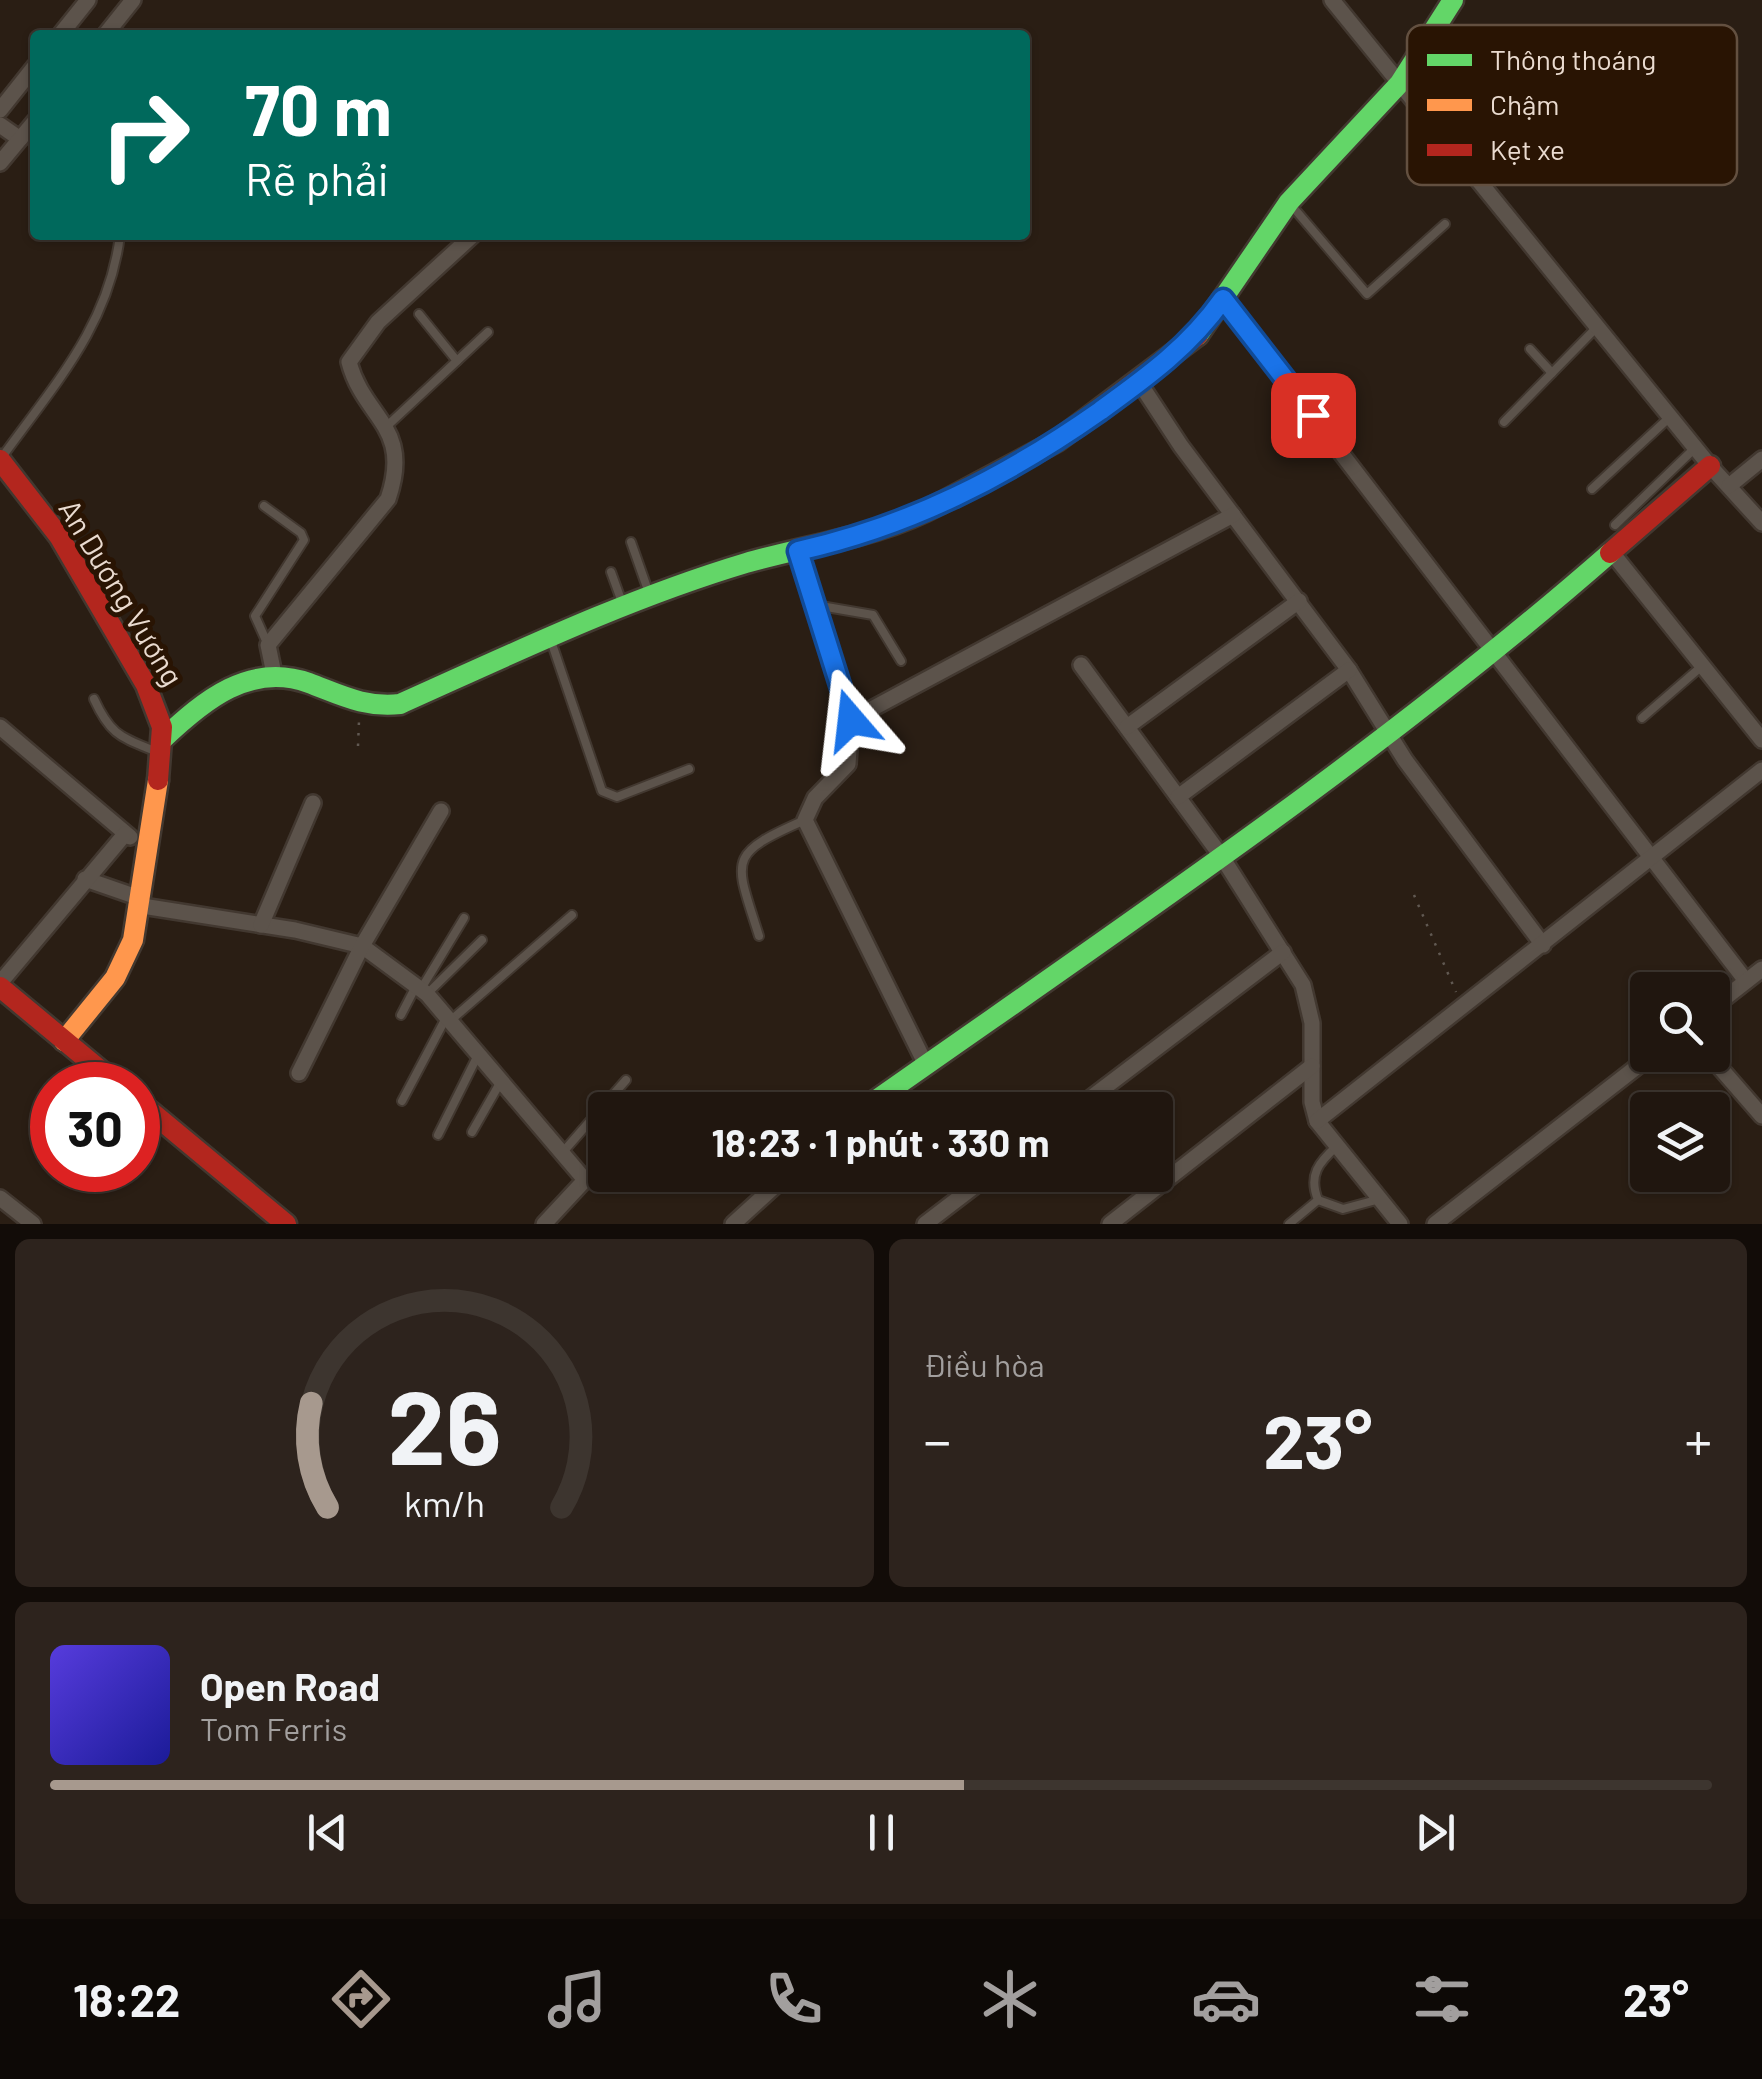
<!DOCTYPE html>
<html lang="vi">
<meta charset="utf-8">
<style>
:root{--surface:#20160f;--page:#2d231d;--text:#f1f3f6;--muted:#a29f9e;--line:#3d352f;--accent:#a7998e}
body{margin:0;font-family:Barlow,sans-serif;background:var(--page);color:var(--text);height:100vh;display:flex;flex-direction:column;font-size:38px;white-space:nowrap}
*{box-sizing:border-box;margin:0}
p{font-size:32px;color:var(--muted)}
.icon{flex:none;width:55px;height:55px;fill:none;stroke:currentColor;stroke-width:2;stroke-linecap:round;stroke-linejoin:round}
.map{position:relative;height:1224px;overflow:hidden}
.details{display:flex;flex-direction:column;gap:15px;padding:15px;background:#120c08;flex:1}
.details>*{flex:none}
.banner{position:absolute;left:30px;top:30px;width:1000px;height:210px;border-radius:10px;box-shadow:0 2px 8px #0004,0 0 0 2px var(--line);background:#00695c;color:#fff;overflow:hidden}
.buttons{position:absolute;left:1630px;top:972px;display:grid;gap:20px}
.buttons a{display:grid;place-items:center;width:100px;height:100px;border-radius:10px;background:var(--surface);box-shadow:0 2px 8px #0004,0 0 0 2px var(--line);font-size:50px}
.speed{position:absolute;left:30px;top:1062px;display:flex;gap:20px;font-size:50px;font-weight:700;text-align:center}
.speed>*{display:grid;place-content:center;width:130px;height:130px;border-radius:50%;background:var(--surface);box-shadow:0 2px 8px #0004,0 0 0 2px var(--line);line-height:1}
.speed .limit{border:15px solid #d22;background:#fff;color:#111}
.pin{position:absolute;display:grid;place-items:center;width:85px;height:85px;color:#fff;margin:-42px;border-radius:20px;box-shadow:0 5px 15px #0006}
.me{position:absolute;width:110px;margin:-55px;rotate:343deg;stroke-linejoin:round;filter:drop-shadow(0 0 8px #0008)}
.turn{display:flex;align-items:center;gap:35px;height:210px;padding:0 50px;font-size:45px}
.turn .icon{width:130px;height:130px;stroke-width:2.5}
.turn b{display:block;font-size:70px;line-height:85px}
.big{font-size:75px;font-weight:700;line-height:1.1}
.details .widget{flex:1;display:flex;flex-direction:column;justify-content:center;gap:15px;min-width:0;padding:0 35px;border-radius:15px;background:var(--page)}
.details .dial{align-items:center;gap:0}
.dial svg{height:260px;overflow:visible;fill:none;stroke:var(--line);stroke-width:7;stroke-linecap:round;text-anchor:middle}
.dial text{fill:var(--text);stroke:none}
.song{display:flex;align-items:center;gap:30px}
.cover{width:120px;height:120px;border-radius:15px;background:linear-gradient(135deg,hsl(250 70% 55%),hsl(240 70% 35%))}
.played{height:10px;border-radius:5px;background:linear-gradient(90deg,var(--accent) 55%,var(--line) 55%)}
.keys{display:flex;justify-content:space-around;direction:ltr}
.heat{display:flex;justify-content:space-between;align-items:center;font-size:55px;direction:ltr}
.details .tiles{flex:1;display:grid;gap:15px;grid-template-columns:1fr 1fr}
.widget:last-child{grid-column:span 2}
.trip{position:absolute;left:588px;top:1092px;width:585px;height:100px;border-radius:10px;background:var(--surface);box-shadow:0 2px 8px #0004,0 0 0 2px var(--line);font-weight:700;line-height:100px;text-align:center}
.tabs{display:flex;height:160px;justify-content:space-around;align-items:center;background:#0d0906;color:var(--muted)}
.tabs .icon{width:70px;height:70px}
.tabs .on{color:var(--accent)}
.tabs b{font-size:45px;color:var(--text)}
.map>svg:first-child{display:block}
.lines{fill:none;stroke-linecap:round;stroke-linejoin:round}
.lane-casing{stroke:#423830;stroke-width:12}
.street-casing{stroke:#423830;stroke-width:20}
.fast-casing{stroke:#423830;stroke-width:25}
.slow-casing{stroke:#423830;stroke-width:25}
.jam-casing{stroke:#423830;stroke-width:25}
.path{stroke:#615952;stroke-width:2.5;stroke-dasharray:2.5 8;stroke-linecap:butt}
.lane{stroke:#5c534b;stroke-width:8}
.street{stroke:#5c534b;stroke-width:15}
.fast{stroke:#63d668;stroke-width:20}
.slow{stroke:#ff974d;stroke-width:20}
.jam{stroke:#b3261e;stroke-width:20}
.route-casing{stroke:#114b97;stroke-width:25}
.route{stroke:#1a73e8;stroke-width:18}
.labels{text-anchor:middle;dominant-baseline:central;stroke-width:10;stroke-linejoin:round;paint-order:stroke}
.street-label{font-size:30px;fill:#eadbd0;stroke:#291403}
.key{fill:#291403;stroke:#635040;stroke-width:2.5}
.key-label{font-size:28px;fill:#eadbd0}
</style>
<div class="map">
<svg width="1762" height="1224" viewBox="0 0 1762 1224">
<rect width="100%" height="100%" fill="#2a1e14"/>
<g class="lines">
<g class="lane-casing">
<g id="lane">
<polyline points="1448,142 1515,87"/>
<polyline points="1292,206 1367,294 1445,224"/>
<polyline points="419,314 457,361"/>
<polyline points="1530,349 1552,373"/>
<polyline points="1504,422 1598,326"/>
<polyline points="387,426 488,332"/>
<path d="M 0,460 C 52,387 109,327 120,235"/>
<polyline points="1592,489 1671,416"/>
<polyline points="264,506 301,533 304,540 255,616 268,645"/>
<polyline points="1615,525 1696,447"/>
<polyline points="631,542 650,596"/>
<polyline points="611,572 623,605"/>
<polyline points="815,605 873,615 901,661"/>
<polyline points="550,638 602,791 617,797 689,769"/>
<path d="M 94,699 C 111,736 121,737 157,752"/>
<polyline points="1642,718 1702,666"/>
<path d="M 759,936 C 735,859 725,855 805,820"/>
<polyline points="421,989 464,918"/>
<polyline points="427,994 482,940"/>
<polyline points="401,1015 415,988"/>
<polyline points="450,1021 572,915"/>
<polyline points="402,1101 447,1016"/>
<polyline points="472,1132 500,1083"/>
<polyline points="438,1135 477,1057"/>
<polyline points="563,1152 626,1080"/>
<polyline points="585,1180 605,1158"/>
<polyline points="1318,1200 1343,1209 1380,1199"/>
<path d="M 1289,1224 L 1318,1200 C 1308,1175 1319,1162 1337,1146"/>
</g>
</g>
<g class="street-casing">
<g id="street">
<polyline points="1332,0 1710,466 1762,523"/>
<polyline points="60,35 88,0"/>
<polyline points="105,35 133,0"/>
<polyline points="0,110 35,66"/>
<polyline points="0,125 20,139"/>
<polyline points="0,163 35,121"/>
<polyline points="1223,299 1746,981"/>
<polyline points="1139,382 1181,446 1349,670 1405,760 1543,945"/>
<polyline points="1729,486 1762,459"/>
<polyline points="798,551 851,720"/>
<polyline points="1613,554 1762,740"/>
<polyline points="1081,665 1222,857 1303,985 1312,1023 1312,1102 1317,1121 1400,1224"/>
<path d="M 274,674 L 268,645 L 388,499 C 413,426 364,419 349,362 L 378,322 L 473,235"/>
<polyline points="0,727 130,837"/>
<polyline points="1127,727 1299,601"/>
<polyline points="1178,797 1349,670"/>
<polyline points="85,879 137,897"/>
<polyline points="136,905 295,930 362,946 427,994 585,1180 544,1224"/>
<polyline points="261,925 313,803"/>
<polyline points="0,983 125,834"/>
<polyline points="1712,1008 1762,969"/>
<polyline points="1709,1055 1762,1116"/>
<polyline points="926,1065 805,820 815,798 848,764 851,720 1233,515"/>
<polyline points="299,1073 362,946 441,811"/>
<polyline points="1075,1110 1283,952"/>
<polyline points="1317,1121 1762,770"/>
<polyline points="0,1198 33,1224"/>
<polyline points="733,1224 787,1175"/>
<polyline points="925,1224 989,1175"/>
<polyline points="1110,1224 1312,1066"/>
<polyline points="1435,1224 1652,1055"/>
</g>
</g>
<g class="fast-casing">
<g id="fast">
<polyline points="1198,335 1289,202 1400,83 1453,0"/>
<path d="M 163,739 C 204,700 250,662 309,683 C 341,695 365,708 400,704 C 514,653 626,599 746,563 C 812,544 879,537 941,503"/>
<path d="M 862,1110 C 1116,931 1376,758 1610,553"/>
</g>
</g>
<g class="slow-casing">
<polyline id="slow" points="64,1041 115,978 133,940 158,780"/>
</g>
<g class="jam-casing">
<g id="jam">
<polyline points="0,460 59,536 146,685 162,727 158,780"/>
<polyline points="941,503 1057,441 1198,335"/>
<polyline points="1610,553 1710,466"/>
<polyline points="0,987 118,1085"/>
<polyline points="138,1101 286,1224"/>
</g>
</g>
<g class="path">
<polyline points="358,746 359,721"/>
<polyline points="1414,895 1456,992"/>
</g>
<use href="#lane" class="lane"/>
<use href="#street" class="street"/>
<use href="#fast" class="fast"/>
<use href="#slow" class="slow"/>
<use href="#jam" class="jam"/>
</g>
<g class="lines">
<g class="route-casing">
<path id="route" d="M 851,720 L 798,551 C 910,526 1006,477 1100,411 C 1147,377 1189,347 1223,299 L 1313,415"/>
</g>
<use href="#route" class="route"/>
</g>
<g class="labels">
<g class="street-label">
<text transform="translate(122 592) rotate(59)">An Dương Vương</text>
</g>
</g>
<rect x="1407" y="25" width="330" height="160" rx="15" class="key"/>
<rect x="1427" y="54" width="45" height="12" fill="#63d668"/>
<rect x="1427" y="99" width="45" height="12" fill="#ff974d"/>
<rect x="1427" y="144" width="45" height="12" fill="#b3261e"/>
<g class="key-label">
<text x="1490" y="70">Thông thoáng</text>
<text x="1490" y="115">Chậm</text>
<text x="1490" y="160">Kẹt xe</text>
</g>
</svg>
<div class="buttons">
<a><svg class="icon" aria-label="search" viewBox="0 0 24 24"><circle cx="10" cy="10" r="6"/><path d="M15 15l6 6"/></svg></a>
<a><svg class="icon" aria-label="layers" viewBox="0 0 24 24"><path d="M12 4l9 5-9 5-9-5zM3 14l9 5 9-5"/></svg></a>
</div>
<div class="speed"><div class="limit">30</div></div>
<div class="pin" style="left:1313px;top:415px;background:#d93025"><svg class="icon" aria-label="arrive" viewBox="0 0 24 24"><path d="M6 21V4h12l-3 4 3 4H6"/></svg></div>
<svg class="me" style="left:851px;top:720px" viewBox="-20 -20 40 40"><path d="M0-17L14 15 0 8-14 15z" fill="#1a73e8" stroke="#fff" stroke-width="4"/></svg>
<div class="trip">18:23 · 1 phút · 330 m</div>
<div class="banner">
<div class="turn"><svg class="icon" aria-label="right" viewBox="0 0 24 24"><path d="M7 20v-9h11M14 6l5 5-5 5"/></svg><div><b>70 m</b>Rẽ phải</div></div>
</div>
</div>
<section class="details">
<div class="tiles">
<div class="widget dial"><svg viewBox="0 0 100 80">
<path d="M14 69A42 42 0 1 1 86 69"/>
<path d="M14 69A42 42 0 0 1 9 37" stroke="#a7998e"/>
<text x="50" y="56" font-size="32" font-weight="700">26</text>
<text x="50" y="72" font-size="11">km/h</text>
</svg></div>
<div class="widget"><p>Điều hòa</p>
<div class="heat"><a>−</a><b class="big">23°</b><a>+</a></div>
</div>
<div class="widget">
<div class="song"><i class="cover"></i><div><b>Open Road</b><p>Tom Ferris</p></div></div>
<div class="played"></div>
<div class="keys"><svg class="icon" aria-label="previous" viewBox="0 0 24 24"><path d="M18 5L8 12l10 7zM5 5v14"/></svg><svg class="icon" aria-label="pause" viewBox="0 0 24 24"><path d="M8 5v14M16 5v14"/></svg><svg class="icon" aria-label="next" viewBox="0 0 24 24"><path d="M6 5l10 7-10 7zM19 5v14"/></svg></div>
</div>
</div>
</section>
<nav class="tabs">
<b>18:22</b>
<svg class="icon on" aria-label="directions" viewBox="0 0 24 24"><path d="M12 3l9 9-9 9-9-9zM9 14v-3h6M13 9l2 2-2 2"/></svg>
<svg class="icon" aria-label="music" viewBox="0 0 24 24"><path d="M9 18V5l10-2v13"/><circle cx="6" cy="18" r="3"/><circle cx="16" cy="16" r="3"/></svg>
<svg class="icon" aria-label="phone" viewBox="0 0 24 24"><path d="M5 4h4l2 5-3 2q2 4 5 5l2-3 5 2v4C11 20 4 13 5 4z"/></svg>
<svg class="icon" aria-label="climate" viewBox="0 0 24 24"><path d="M12 3v18M4 7l16 10M4 17L20 7"/></svg>
<svg class="icon" aria-label="car" viewBox="0 0 24 24"><path d="M5 17H2v-5l4-1 3-4h7l3 4 3 1v5h-3M9 17h6M6 11h13"/><circle cx="7" cy="17" r="2"/><circle cx="17" cy="17" r="2"/></svg>
<svg class="icon" aria-label="filters" viewBox="0 0 24 24"><path d="M4 7h16M4 17h16"/><circle cx="9" cy="7" r="2"/><circle cx="15" cy="17" r="2"/></svg>
<b>23°</b>
</nav>
